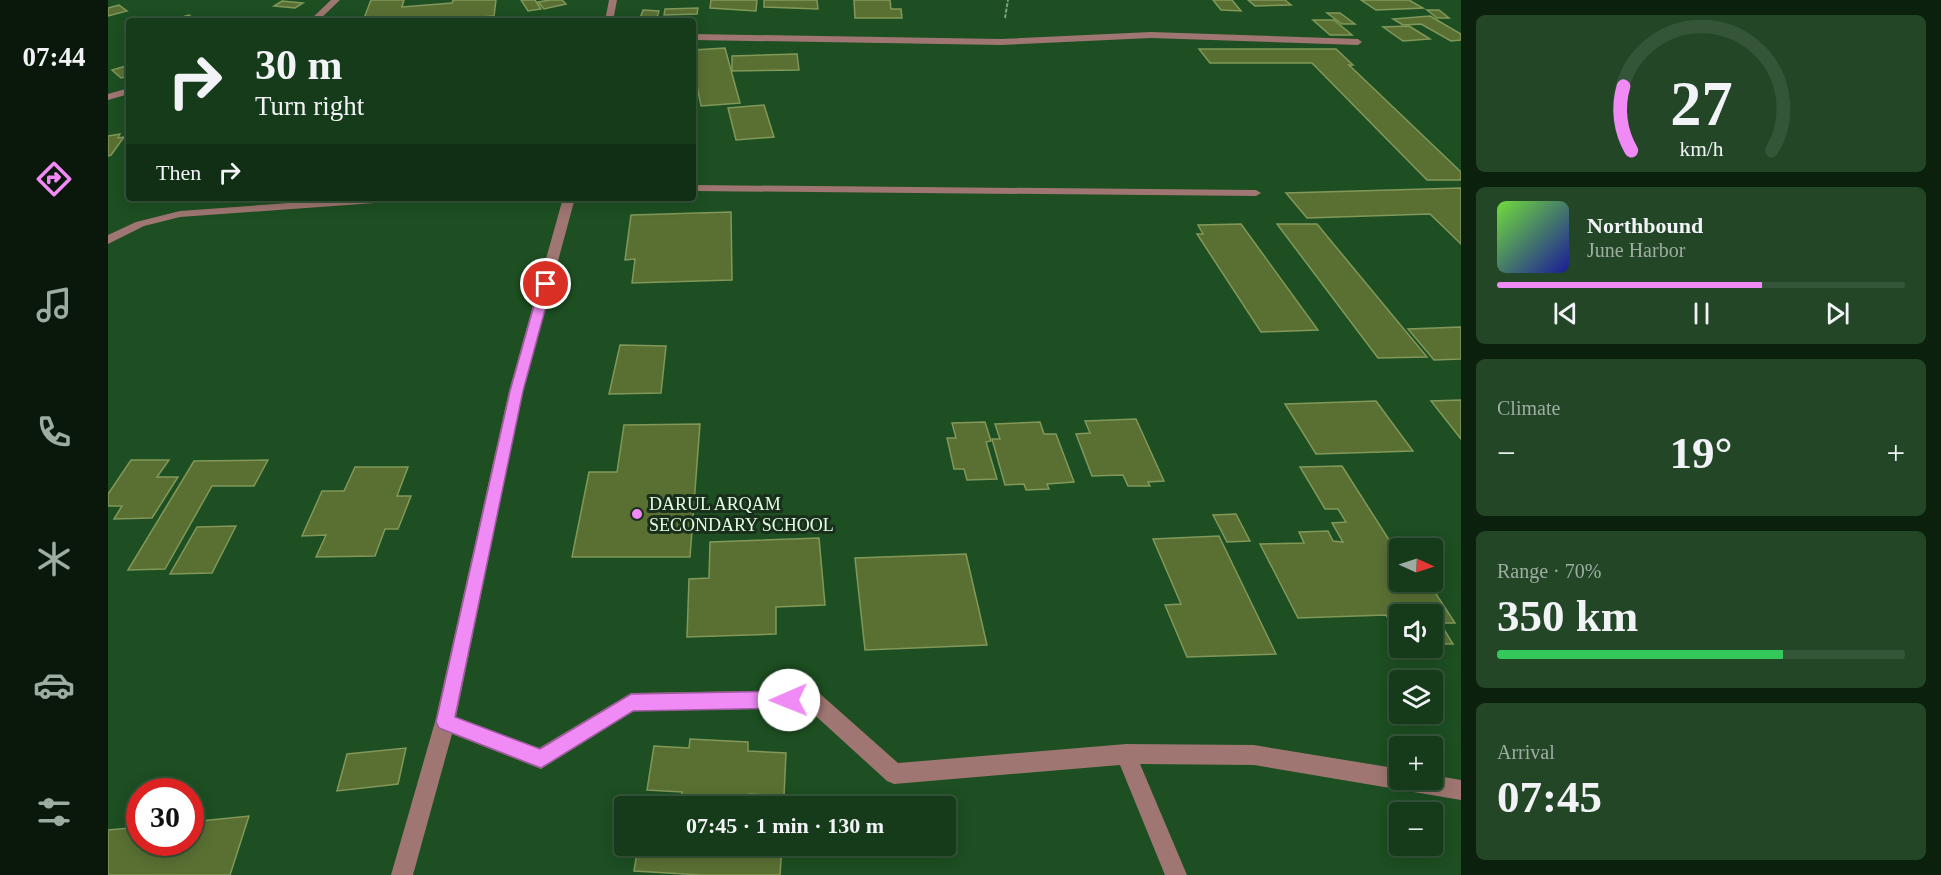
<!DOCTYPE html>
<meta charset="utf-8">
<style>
:root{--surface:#163b1a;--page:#234627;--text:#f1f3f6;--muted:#9eada2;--line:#355539;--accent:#f08bf5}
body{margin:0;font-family:Georgia,serif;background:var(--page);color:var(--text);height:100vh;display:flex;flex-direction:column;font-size:22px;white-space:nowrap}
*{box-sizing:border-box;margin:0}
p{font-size:20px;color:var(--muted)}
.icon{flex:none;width:33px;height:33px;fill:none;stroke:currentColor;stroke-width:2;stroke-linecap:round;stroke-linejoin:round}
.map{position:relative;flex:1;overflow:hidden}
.side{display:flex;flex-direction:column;gap:15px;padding:15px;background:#0c200e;width:480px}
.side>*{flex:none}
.banner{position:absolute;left:18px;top:18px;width:570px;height:183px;border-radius:6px;box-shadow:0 3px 15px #0003,0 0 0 2px var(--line);background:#163b1a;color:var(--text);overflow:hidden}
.needle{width:39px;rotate:93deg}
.buttons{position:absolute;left:1281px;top:538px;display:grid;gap:12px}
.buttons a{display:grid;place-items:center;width:54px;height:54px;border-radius:6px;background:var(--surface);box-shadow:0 3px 15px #0003,0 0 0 2px var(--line);font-size:30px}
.speed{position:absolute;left:18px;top:778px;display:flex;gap:12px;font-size:30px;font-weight:700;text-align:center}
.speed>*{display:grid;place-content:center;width:78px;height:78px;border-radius:50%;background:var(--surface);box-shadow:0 3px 15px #0003,0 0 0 2px var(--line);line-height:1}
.speed .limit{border:9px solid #d22;background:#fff;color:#111}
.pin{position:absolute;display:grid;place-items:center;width:51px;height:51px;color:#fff;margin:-26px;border:3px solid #fff;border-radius:50%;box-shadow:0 2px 6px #0007}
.me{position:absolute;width:66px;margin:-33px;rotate:269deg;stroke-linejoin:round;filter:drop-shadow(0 0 4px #0008)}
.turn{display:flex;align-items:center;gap:21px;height:126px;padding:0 30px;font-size:27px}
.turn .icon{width:78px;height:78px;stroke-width:2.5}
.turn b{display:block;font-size:42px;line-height:51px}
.then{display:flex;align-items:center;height:57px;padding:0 30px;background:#0003;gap:12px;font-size:22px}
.big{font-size:45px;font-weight:800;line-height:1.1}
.side .card{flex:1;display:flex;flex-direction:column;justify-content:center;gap:9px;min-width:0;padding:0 21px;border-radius:9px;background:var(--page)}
.side .dial{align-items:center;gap:0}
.dial svg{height:156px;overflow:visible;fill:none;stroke:var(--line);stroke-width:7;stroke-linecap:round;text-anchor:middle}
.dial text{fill:var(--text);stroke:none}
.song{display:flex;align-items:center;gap:18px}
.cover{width:72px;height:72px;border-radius:9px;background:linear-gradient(135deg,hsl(100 70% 55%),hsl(240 70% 35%))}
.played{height:6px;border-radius:3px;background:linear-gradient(90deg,var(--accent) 65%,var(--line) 65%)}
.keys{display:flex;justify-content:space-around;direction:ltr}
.heat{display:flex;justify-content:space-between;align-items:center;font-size:33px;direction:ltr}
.charge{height:9px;border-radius:4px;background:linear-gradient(90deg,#34c759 70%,var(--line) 0)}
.trip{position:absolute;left:506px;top:796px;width:342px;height:60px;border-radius:6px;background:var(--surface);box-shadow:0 3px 15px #0003,0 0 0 2px var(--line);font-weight:800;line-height:60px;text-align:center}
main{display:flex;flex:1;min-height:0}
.dock{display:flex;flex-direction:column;width:108px;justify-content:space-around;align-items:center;background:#09180a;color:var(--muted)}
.dock .icon{width:42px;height:42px}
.dock .active{color:var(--accent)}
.dock b{font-size:27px;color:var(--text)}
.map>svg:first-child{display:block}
.building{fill:#5a7033;stroke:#81985a;stroke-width:1.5}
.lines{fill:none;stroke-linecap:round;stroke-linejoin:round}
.path{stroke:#79a17c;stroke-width:2;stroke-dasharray:4 1.5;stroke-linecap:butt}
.minor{fill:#9f7671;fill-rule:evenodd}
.route{fill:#f08bf5;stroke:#9c5a9f;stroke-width:1.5}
.poi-dot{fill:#f08bf5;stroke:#1a2f1b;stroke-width:2}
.labels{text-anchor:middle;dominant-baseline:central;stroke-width:6;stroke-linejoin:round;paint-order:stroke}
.poi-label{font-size:18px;fill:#e3fee3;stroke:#1a2f1b;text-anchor:start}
</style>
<main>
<nav class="dock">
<b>07:44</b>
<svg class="icon active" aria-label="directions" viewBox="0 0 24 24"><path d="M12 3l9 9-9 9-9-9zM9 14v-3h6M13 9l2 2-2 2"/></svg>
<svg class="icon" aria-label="music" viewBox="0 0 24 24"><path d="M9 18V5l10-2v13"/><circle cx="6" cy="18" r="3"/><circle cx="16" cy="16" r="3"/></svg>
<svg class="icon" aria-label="phone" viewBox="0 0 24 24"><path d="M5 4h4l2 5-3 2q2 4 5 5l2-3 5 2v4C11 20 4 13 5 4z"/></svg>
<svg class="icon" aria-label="climate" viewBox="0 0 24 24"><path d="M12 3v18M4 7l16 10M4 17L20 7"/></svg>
<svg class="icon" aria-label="car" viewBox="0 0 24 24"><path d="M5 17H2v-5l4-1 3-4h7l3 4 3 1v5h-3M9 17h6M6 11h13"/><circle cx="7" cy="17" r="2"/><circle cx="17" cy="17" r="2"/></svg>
<svg class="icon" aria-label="filters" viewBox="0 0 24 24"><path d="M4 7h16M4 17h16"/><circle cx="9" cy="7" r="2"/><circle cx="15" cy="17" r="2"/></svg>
</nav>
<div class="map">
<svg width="1353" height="875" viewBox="0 0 1353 875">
<rect width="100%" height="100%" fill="#1d4f22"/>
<g class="building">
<polygon points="263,0 296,0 294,7 344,3 345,0 388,0 386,16 317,21 255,21"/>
<polygon points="413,0 427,0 433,9 420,11"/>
<polygon points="442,0 454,0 458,4 436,9 430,2"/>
<polygon points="603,0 649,0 648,11 602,8"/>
<polygon points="656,0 709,0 710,9 656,7"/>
<polygon points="746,0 782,0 783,9 793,9 794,18 747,18"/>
<polygon points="1105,0 1124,0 1133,11 1113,10"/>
<polygon points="1140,0 1177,0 1183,5 1147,6"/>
<polygon points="1253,0 1301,0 1315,8 1268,10"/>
<polygon points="174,1 195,3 187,8 166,6"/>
<polygon points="11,5 19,11 0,16 0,8"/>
<polygon points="590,8 589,14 556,15 557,9"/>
<polygon points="535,10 551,11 548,21 531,21"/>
<polygon points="1319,10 1331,10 1341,18 1329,18"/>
<polygon points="1219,13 1232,13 1247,24 1234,24"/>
<polygon points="81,15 89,21 60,21"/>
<polygon points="1322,16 1353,34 1353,40 1343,41 1313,24 1295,25 1285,19"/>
<polygon points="1205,20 1226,20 1244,35 1222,35"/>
<polygon points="1301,26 1322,39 1295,41 1275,27"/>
<polygon points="617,48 632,103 593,106 585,66 585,50"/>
<polygon points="1091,49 1228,49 1245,65 1241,65 1353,172 1353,180 1319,180 1204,63 1102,63"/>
<polygon points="689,54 691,70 624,71 624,56"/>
<polygon points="21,65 21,76 13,78 4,70"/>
<polygon points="656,105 666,137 628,140 620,108"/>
<polygon points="12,134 10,138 16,137 3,155 0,156 0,136"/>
<polygon points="1353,188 1353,244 1322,214 1199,218 1178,193"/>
<polygon points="623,212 624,280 524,283 527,259 517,260 523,215"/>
<polygon points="1133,224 1210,330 1153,332 1089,234 1095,234 1090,225"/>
<polygon points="1169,224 1209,224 1319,357 1270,358"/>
<polygon points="1353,327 1353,359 1326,360 1300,329"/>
<polygon points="512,345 558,346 553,393 501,394"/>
<polygon points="1353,400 1353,439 1323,401"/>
<polygon points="1268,401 1305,451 1208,454 1177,404"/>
<polygon points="1028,419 1056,481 1040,482 1042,486 1020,486 1015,475 984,476 968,434 982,433 977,421"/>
<polygon points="877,422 883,441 878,442 889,479 859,480 856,469 846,469 839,438 848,438 844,423"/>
<polygon points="932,422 936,434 948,434 966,482 939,484 941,489 918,490 916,484 897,485 884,439 892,439 887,424"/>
<polygon points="592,424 582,557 464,557 481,472 509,472 516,425"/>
<polygon points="23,460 61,460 49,477 70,477 44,518 6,519 14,506 0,506 0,494"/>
<polygon points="160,460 146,486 104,486 57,569 20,570 86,461"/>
<polygon points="1234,466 1292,557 1292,582 1321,583 1347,623 1332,623 1345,644 1324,644 1324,615 1292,615 1292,638 1278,615 1190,618 1152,544 1196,543 1191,532 1220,531 1225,541 1235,542 1224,523 1238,522 1230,509 1217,509 1192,467"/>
<polygon points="247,467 300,467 289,496 303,496 290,529 277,529 267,556 208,557 218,535 194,536 214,491 236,491"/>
<polygon points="1128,514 1142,541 1119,542 1105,515"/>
<polygon points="128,526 104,573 62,574 89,527"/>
<polygon points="1111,536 1168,654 1079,657 1057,605 1073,604 1045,539"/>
<polygon points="711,538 717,605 668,607 668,634 579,637 581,579 601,578 602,542"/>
<polygon points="858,554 879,645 757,650 747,558"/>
<polygon points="582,739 640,742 640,751 678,753 676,796 641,794 640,807 572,807 574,792 539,790 546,746 581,748"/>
<polygon points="298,748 290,784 229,791 239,754"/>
<polygon points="141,816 122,875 0,875 0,830 32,827 32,843 82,843 82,822"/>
<polygon points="530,846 674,846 672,875 594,875 526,871"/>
</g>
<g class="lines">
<polyline class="path" points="897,18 900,0"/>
<g class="minor">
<polygon points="223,0 232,0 210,21 201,21"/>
<polygon points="501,0 509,0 505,21 497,21"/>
<polygon points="1043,32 1250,39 1254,42 1250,45 1043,38 893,45 585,40 585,34 893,39"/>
<polygon points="21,88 21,94 0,100 0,94"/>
<polygon points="585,185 1148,190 1153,193 1148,196 585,191"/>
<polygon points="249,198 301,198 295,201 72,217 36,226 0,244 0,235 28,222 72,211"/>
<polygon points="455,198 467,198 415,391 348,717 431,748 523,693 703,690 710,692 790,763 1018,744 1146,745 1292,769 1292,780 1324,780 1324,775 1353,780 1353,800 1146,765 1032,764 1079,875 1057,875 1012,765 786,784 779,781 699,708 526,711 433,769 344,734 305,875 283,875 327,722 401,391"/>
</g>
</g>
<polygon class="route" points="438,280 444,284 415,391 347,717 432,749 523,694 681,691 687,694 689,700 687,706 681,708 525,711 433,768 331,728 328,722 402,391 432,284"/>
<circle class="poi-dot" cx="529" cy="514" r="6"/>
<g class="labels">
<g class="poi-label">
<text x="541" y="504">DARUL ARQAM<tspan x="541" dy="21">SECONDARY SCHOOL</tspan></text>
</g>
</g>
</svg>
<div class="buttons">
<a><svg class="needle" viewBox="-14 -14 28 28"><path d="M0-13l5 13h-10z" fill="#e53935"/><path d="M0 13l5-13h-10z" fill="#9eada2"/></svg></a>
<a><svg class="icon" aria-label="sound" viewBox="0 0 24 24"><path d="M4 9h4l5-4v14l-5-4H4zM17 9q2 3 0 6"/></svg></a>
<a><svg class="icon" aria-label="layers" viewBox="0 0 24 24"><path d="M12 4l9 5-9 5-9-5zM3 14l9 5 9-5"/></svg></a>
<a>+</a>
<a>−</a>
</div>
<div class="speed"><div class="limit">30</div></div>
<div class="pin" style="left:438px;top:284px;background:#d93025"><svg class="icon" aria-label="arrive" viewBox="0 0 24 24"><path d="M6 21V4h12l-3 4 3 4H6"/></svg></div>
<svg class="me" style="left:681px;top:700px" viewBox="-20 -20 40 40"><circle r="19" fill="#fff"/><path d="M0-13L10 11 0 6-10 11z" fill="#f08bf5"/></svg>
<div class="trip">07:45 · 1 min · 130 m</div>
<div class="banner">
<div class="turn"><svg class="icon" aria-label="right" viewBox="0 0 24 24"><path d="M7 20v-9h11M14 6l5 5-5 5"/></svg><div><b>30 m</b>Turn right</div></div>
<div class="then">Then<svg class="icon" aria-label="right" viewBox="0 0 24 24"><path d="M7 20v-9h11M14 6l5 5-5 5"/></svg></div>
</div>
</div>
<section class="side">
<div class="card dial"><svg viewBox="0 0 100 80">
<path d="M14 69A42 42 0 1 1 86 69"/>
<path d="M14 69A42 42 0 0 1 10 36" stroke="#f08bf5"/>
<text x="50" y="56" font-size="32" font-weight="700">27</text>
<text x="50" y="72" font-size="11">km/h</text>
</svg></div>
<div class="card">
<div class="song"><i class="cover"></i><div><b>Northbound</b><p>June Harbor</p></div></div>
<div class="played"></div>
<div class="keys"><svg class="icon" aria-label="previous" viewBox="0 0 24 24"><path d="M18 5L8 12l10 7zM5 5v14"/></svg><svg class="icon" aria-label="pause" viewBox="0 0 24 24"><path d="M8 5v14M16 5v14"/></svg><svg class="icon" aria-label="next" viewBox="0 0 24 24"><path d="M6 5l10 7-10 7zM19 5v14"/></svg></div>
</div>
<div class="card"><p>Climate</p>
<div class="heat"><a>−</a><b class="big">19°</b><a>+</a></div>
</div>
<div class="card"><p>Range · 70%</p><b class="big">350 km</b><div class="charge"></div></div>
<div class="card"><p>Arrival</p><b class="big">07:45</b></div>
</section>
</main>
